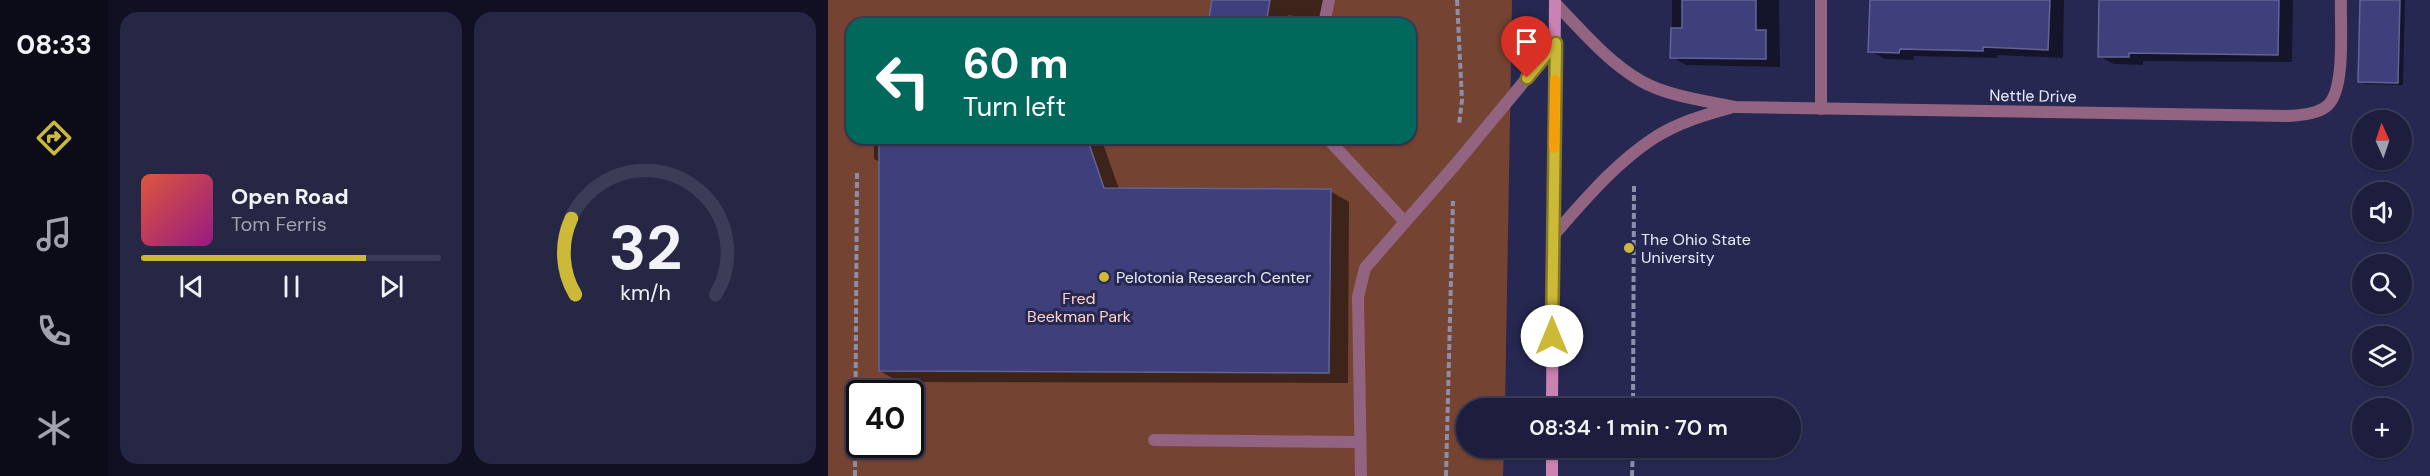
<!DOCTYPE html>
<meta charset="utf-8">
<style>
:root{--surface:#1d1e3d;--page:#252744;--text:#f1f3f6;--muted:#a0a2b0;--line:#3b3c57;--accent:#cdb938}
body{margin:0;font-family:"DM Sans",sans-serif;background:var(--page);color:var(--text);height:100vh;display:flex;flex-direction:column;font-size:22px;white-space:nowrap}
*{box-sizing:border-box;margin:0}
p{font-size:20px;color:var(--muted)}
.icon{flex:none;width:33px;height:33px;fill:none;stroke:currentColor;stroke-width:2;stroke-linecap:round;stroke-linejoin:round}
.map{position:relative;flex:1;overflow:hidden}
.side{display:flex;flex-direction:column;gap:12px;padding:12px;background:#101022;width:720px}
.side>*{flex:none}
.top-card{position:absolute;left:18px;top:18px;width:570px;height:126px;border-radius:18px;box-shadow:0 2px 4px #0004,0 0 0 2px var(--line);background:#00695c;color:#fff;overflow:hidden}
.needle{width:39px;rotate:357deg}
.controls{position:absolute;left:1524px;top:110px;display:grid;gap:12px}
.controls a{display:grid;place-items:center;width:60px;height:60px;border-radius:50%;background:var(--surface);box-shadow:0 2px 4px #0004,0 0 0 2px var(--line);font-size:30px}
.speed{position:absolute;left:18px;top:380px;display:flex;gap:12px;font-size:30px;font-weight:700;text-align:center}
.speed>*{display:grid;place-content:center;width:78px;height:78px;border-radius:50%;background:var(--surface);box-shadow:0 2px 4px #0004,0 0 0 2px var(--line);line-height:1}
.speed .limit{border:3px solid #111;border-radius:9px;background:#fff;color:#111}
.pin{position:absolute;display:grid;place-items:center;width:51px;height:51px;color:#fff;margin:-62px -26px;border-radius:50% 50% 50% 0;rotate:-45deg;box-shadow:0 0 6px #0007}
.pin .icon{rotate:45deg}
.me{position:absolute;width:66px;margin:-33px;rotate:0deg;stroke-linejoin:round;filter:drop-shadow(0 0 4px #0008)}
.turn{display:flex;align-items:center;gap:21px;height:126px;padding:0 18px;font-size:27px}
.turn .icon{width:78px;height:78px;stroke-width:2.5}
.turn b{display:block;font-size:42px;line-height:51px}
.side .widget{flex:1;display:flex;flex-direction:column;justify-content:center;gap:9px;min-width:0;padding:0 21px;border-radius:18px;background:var(--page)}
.side .dial{align-items:center;gap:0}
.dial svg{height:156px;overflow:visible;fill:none;stroke:var(--line);stroke-width:7;stroke-linecap:round;text-anchor:middle}
.dial text{fill:var(--text);stroke:none}
.song{display:flex;align-items:center;gap:18px}
.cover{width:72px;height:72px;border-radius:9px;background:linear-gradient(135deg,hsl(10 70% 55%),hsl(310 70% 35%))}
.played{height:6px;border-radius:3px;background:linear-gradient(90deg,var(--accent) 75%,var(--line) 75%)}
.keys{display:flex;justify-content:space-around;direction:ltr}
.side .tiles{flex:1;display:grid;gap:12px;grid-template-columns:repeat(2,1fr)}
.trip{position:absolute;left:628px;top:398px;width:345px;height:60px;border-radius:30px;background:var(--surface);box-shadow:0 2px 4px #0004,0 0 0 2px var(--line);font-weight:600;line-height:60px;text-align:center}
main{display:flex;flex:1;min-height:0}
.menu{display:flex;flex-direction:column;width:108px;justify-content:space-around;align-items:center;background:#0c0c18;color:var(--muted)}
.menu .icon{width:42px;height:42px}
.menu .current{color:var(--accent)}
.menu b{font-size:27px;color:var(--text)}
.map>svg:first-child{display:block}
.green{fill:#754331;fill-rule:evenodd}
.shadow{fill:#0007}
.building{fill:#3f3f7b;stroke:#616594;stroke-width:1.5}
.lines{fill:none;stroke-linecap:round;stroke-linejoin:round}
.path{stroke:#8c8eaa;stroke-width:4;stroke-dasharray:6 3;stroke-linecap:butt}
.lane{stroke:#926482;stroke-width:12}
.street{stroke:#926482;stroke-width:12}
.secondary{stroke:#ca82b2;stroke-width:12}
.route-casing{stroke:#857824;stroke-width:15}
.route{stroke:#cdb938;stroke-width:10}
.slow{stroke:#f59e0b;stroke-width:10}
.poi-dot{fill:#cdb938;stroke:#272851;stroke-width:2}
.labels{text-anchor:middle;dominant-baseline:central;stroke-width:6;stroke-linejoin:round;paint-order:stroke}
.street-label{font-size:16px;fill:#e9ebfb;stroke:#272851}
.poi-label{font-size:16px;fill:#e9ebfb;stroke:#272851;text-anchor:start}
.park-label{font-size:16px;fill:#fed4c5;stroke:#272851}
</style>
<main>
<nav class="menu">
<b>08:33</b>
<svg class="icon current" aria-label="directions" viewBox="0 0 24 24"><path d="M12 3l9 9-9 9-9-9zM9 14v-3h6M13 9l2 2-2 2"/></svg>
<svg class="icon" aria-label="music" viewBox="0 0 24 24"><path d="M9 18V5l10-2v13"/><circle cx="6" cy="18" r="3"/><circle cx="16" cy="16" r="3"/></svg>
<svg class="icon" aria-label="phone" viewBox="0 0 24 24"><path d="M5 4h4l2 5-3 2q2 4 5 5l2-3 5 2v4C11 20 4 13 5 4z"/></svg>
<svg class="icon" aria-label="climate" viewBox="0 0 24 24"><path d="M12 3v18M4 7l16 10M4 17L20 7"/></svg>
</nav>
<section class="side">
<div class="tiles">
<div class="widget">
<div class="song"><i class="cover"></i><div><b>Open Road</b><p>Tom Ferris</p></div></div>
<div class="played"></div>
<div class="keys"><svg class="icon" aria-label="previous" viewBox="0 0 24 24"><path d="M18 5L8 12l10 7zM5 5v14"/></svg><svg class="icon" aria-label="pause" viewBox="0 0 24 24"><path d="M8 5v14M16 5v14"/></svg><svg class="icon" aria-label="next" viewBox="0 0 24 24"><path d="M6 5l10 7-10 7zM19 5v14"/></svg></div>
</div>
<div class="widget dial"><svg viewBox="0 0 100 80">
<path d="M14 69A42 42 0 1 1 86 69"/>
<path d="M14 69A42 42 0 0 1 12 30" stroke="#cdb938"/>
<text x="50" y="56" font-size="32" font-weight="700">32</text>
<text x="50" y="72" font-size="11">km/h</text>
</svg></div>
</div>
</section>
<div class="map">
<svg width="1602" height="476" viewBox="0 0 1602 476">
<rect width="100%" height="100%" fill="#272851"/>
<path class="green" d="M 0,0 L 684,0 L 677,408 L 639,408 L 639,447 L 676,447 L 675,476 L 0,476 ZM 24,24 L 582,24 L 582,138 L 24,138 ZM 32,393 L 82,393 L 82,444 L 32,444 Z"/>
<g class="shadow">
<polygon points="385,0 502,0 498,22 460,15 459,24 382,24"/>
<polygon points="844,0 951,0 952,67 858,65 844,57"/>
<polygon points="1043,0 1236,0 1235,58 1169,55 1169,58 1086,56 1086,60 1057,59 1042,51"/>
<polygon points="1273,0 1465,0 1464,62 1315,61 1315,65 1286,64 1271,56"/>
<polygon points="1533,0 1577,0 1575,85 1537,84 1532,81"/>
<polygon points="46,138 273,138 291,189 502,191 521,202 520,383 71,382 52,371 52,162 46,159"/>
</g>
<g class="building">
<polygon points="384,0 442,0 438,24 380,24"/>
<polygon points="854,0 928,0 928,30 938,30 938,59 842,58 843,28 854,28"/>
<polygon points="1042,0 1222,0 1220,50 1155,47 1155,51 1072,49 1071,53 1040,52"/>
<polygon points="1271,0 1451,0 1450,55 1301,53 1301,57 1270,57"/>
<polygon points="1532,0 1572,0 1570,83 1530,82"/>
<polygon points="51,138 259,138 276,188 503,189 501,373 51,371"/>
</g>
<g class="lines">
<g class="path">
<polyline points="629,0 634,100 631,125"/>
<polyline points="805,408 806,186"/>
<polyline points="27,476 29,172"/>
<polyline points="618,476 625,201"/>
<polyline points="804,476 805,447"/>
</g>
<g class="lane">
<polyline points="496,24 501,0"/>
<polyline points="499,138 577,222"/>
<polyline points="326,440 532,442"/>
<polyline points="533,476 530,297 537,268 627,165 728,43"/>
</g>
<g class="street">
<path d="M 727,3 C 754,31 780,62 813,81 C 839,96 878,101 907,107 L 1461,116 C 1473,115 1491,114 1500,105 C 1518,88 1512,24 1513,0"/>
<polyline points="993,109 993,0"/>
<path d="M 724,237 C 755,202 786,164 826,138 C 849,123 876,115 902,108"/>
</g>
<g class="secondary">
<polyline points="724,408 727,0"/>
<polyline points="724,447 724,476"/>
</g>
</g>
<g class="lines">
<g class="route-casing">
<polyline id="route" points="699,78 728,43 724,336"/>
</g>
<use href="#route" class="route"/>
<polyline class="slow" points="726,148 727,80"/>
</g>
<g class="poi-dot">
<circle cx="801" cy="248" r="6"/>
<circle cx="276" cy="277" r="6"/>
</g>
<g class="labels">
<g class="street-label">
<text transform="translate(1205 96) rotate(1)">Nettle Drive</text>
</g>
<g class="poi-label">
<text x="813" y="239">The Ohio State<tspan x="813" dy="18">University</tspan></text>
<text x="288" y="277">Pelotonia Research Center</text>
</g>
<g class="park-label">
<text x="251" y="298">Fred<tspan x="251" dy="18">Beekman Park</tspan></text>
</g>
</g>
</svg>
<div class="controls">
<a><svg class="needle" viewBox="-14 -14 28 28"><path d="M0-13l5 13h-10z" fill="#e53935"/><path d="M0 13l5-13h-10z" fill="#a0a2b0"/></svg></a>
<a><svg class="icon" aria-label="sound" viewBox="0 0 24 24"><path d="M4 9h4l5-4v14l-5-4H4zM17 9q2 3 0 6"/></svg></a>
<a><svg class="icon" aria-label="search" viewBox="0 0 24 24"><circle cx="10" cy="10" r="6"/><path d="M15 15l6 6"/></svg></a>
<a><svg class="icon" aria-label="layers" viewBox="0 0 24 24"><path d="M12 4l9 5-9 5-9-5zM3 14l9 5 9-5"/></svg></a>
<a>+</a>
</div>
<div class="speed"><div class="limit">40</div></div>
<div class="pin" style="left:699px;top:78px;background:#d93025"><svg class="icon" aria-label="arrive" viewBox="0 0 24 24"><path d="M6 21V4h12l-3 4 3 4H6"/></svg></div>
<svg class="me" style="left:724px;top:336px" viewBox="-20 -20 40 40"><circle r="19" fill="#fff"/><path d="M0-13L10 11 0 6-10 11z" fill="#cdb938"/></svg>
<div class="trip">08:34 · 1 min · 70 m</div>
<div class="top-card">
<div class="turn"><svg class="icon" aria-label="left" viewBox="0 0 24 24"><path d="M17 20v-9H6M10 6l-5 5 5 5"/></svg><div><b>60 m</b>Turn left</div></div>
</div>
</div>
</main>
